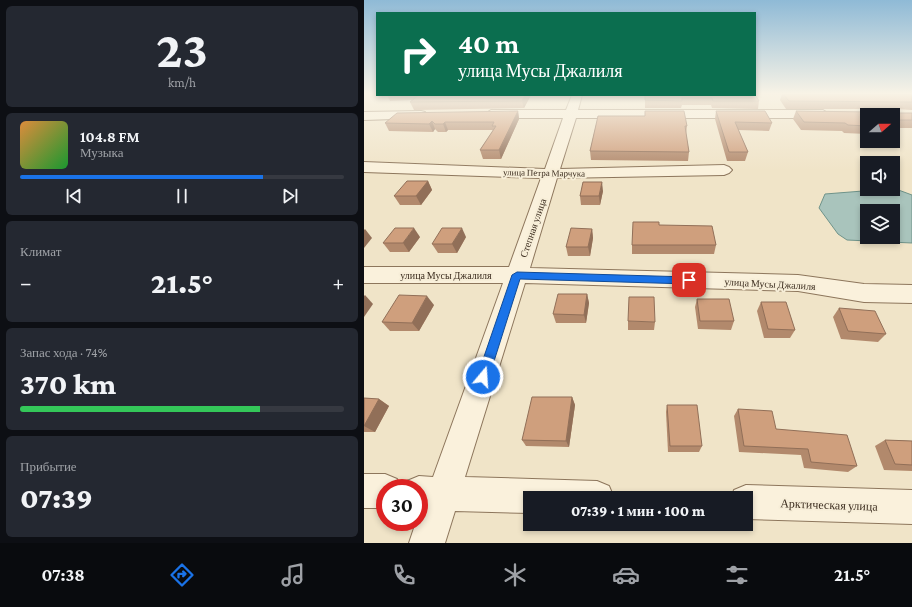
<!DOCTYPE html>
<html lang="ru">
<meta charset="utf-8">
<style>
:root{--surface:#171b24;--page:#242831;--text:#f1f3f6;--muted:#9ea1a6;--line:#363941;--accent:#1a73e8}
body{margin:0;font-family:"Crimson Pro",serif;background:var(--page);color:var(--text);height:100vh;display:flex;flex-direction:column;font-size:15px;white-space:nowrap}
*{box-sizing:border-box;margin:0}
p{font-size:13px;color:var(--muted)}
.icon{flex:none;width:22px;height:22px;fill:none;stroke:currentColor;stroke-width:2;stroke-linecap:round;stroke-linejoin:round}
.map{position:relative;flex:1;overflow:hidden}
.drawer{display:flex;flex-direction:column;gap:6px;padding:6px;background:#0d0f14;width:364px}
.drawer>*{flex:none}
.banner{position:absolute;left:12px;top:12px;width:380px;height:84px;border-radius:0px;box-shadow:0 2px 6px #0003;background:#0b6e4f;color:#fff;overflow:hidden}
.needle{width:26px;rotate:70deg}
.fabs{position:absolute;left:496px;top:108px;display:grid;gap:8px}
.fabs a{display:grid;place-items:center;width:40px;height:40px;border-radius:0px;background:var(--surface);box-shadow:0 2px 6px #0003;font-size:20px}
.speed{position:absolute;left:12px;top:479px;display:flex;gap:8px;font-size:20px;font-weight:700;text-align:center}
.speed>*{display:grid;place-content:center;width:52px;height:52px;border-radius:50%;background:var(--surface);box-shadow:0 2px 6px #0003;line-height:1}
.speed .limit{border:6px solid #d22;background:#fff;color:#111}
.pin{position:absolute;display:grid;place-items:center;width:34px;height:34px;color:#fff;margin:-17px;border-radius:8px;box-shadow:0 2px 6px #0006}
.me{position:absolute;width:44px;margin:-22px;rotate:18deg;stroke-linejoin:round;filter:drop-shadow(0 0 3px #0008)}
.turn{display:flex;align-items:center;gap:14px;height:84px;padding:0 16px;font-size:18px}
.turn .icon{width:52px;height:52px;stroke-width:2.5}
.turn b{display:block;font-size:28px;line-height:34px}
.big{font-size:30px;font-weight:800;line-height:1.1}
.drawer .widget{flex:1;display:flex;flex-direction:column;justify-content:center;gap:6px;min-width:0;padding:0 14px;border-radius:6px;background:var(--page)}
.drawer .dial{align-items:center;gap:0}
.dial b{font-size:52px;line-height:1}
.song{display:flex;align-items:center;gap:12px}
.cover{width:48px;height:48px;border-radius:6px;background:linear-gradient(135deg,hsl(30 70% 55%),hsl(130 70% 35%))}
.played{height:4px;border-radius:2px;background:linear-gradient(90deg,var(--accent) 75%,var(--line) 75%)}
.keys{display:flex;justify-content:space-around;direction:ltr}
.heat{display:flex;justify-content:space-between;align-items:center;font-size:22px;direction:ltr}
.charge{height:6px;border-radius:3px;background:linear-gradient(90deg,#34c759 74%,var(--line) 0)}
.trip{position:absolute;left:159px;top:491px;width:230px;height:40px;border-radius:0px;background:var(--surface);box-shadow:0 2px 6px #0003;font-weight:800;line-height:40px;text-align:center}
.dock{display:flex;height:64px;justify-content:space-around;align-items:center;background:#090b0e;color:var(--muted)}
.dock .icon{width:28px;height:28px}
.dock .on{color:var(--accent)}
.dock b{font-size:18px;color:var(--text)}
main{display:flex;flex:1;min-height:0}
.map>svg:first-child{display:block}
.water{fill:#a9c4bc;stroke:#6f938a;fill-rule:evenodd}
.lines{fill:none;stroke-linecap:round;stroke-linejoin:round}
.minor-casing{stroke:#8d765c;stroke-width:2}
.minor{fill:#faf1dc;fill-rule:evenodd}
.wall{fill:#b2896c}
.shaded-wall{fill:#916f58}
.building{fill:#cf9f7d;stroke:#916f58}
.route{fill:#1a73e8;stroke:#114b97}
.labels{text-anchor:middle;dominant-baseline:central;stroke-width:4;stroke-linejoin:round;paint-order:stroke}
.far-street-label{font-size:9px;fill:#3d2e20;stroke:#f7eed8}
.street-label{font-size:10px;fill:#3d2e20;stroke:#f7eed8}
.near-street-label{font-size:12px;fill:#3d2e20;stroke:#f7eed8}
</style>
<main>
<section class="drawer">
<div class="widget dial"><b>23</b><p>km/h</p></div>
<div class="widget">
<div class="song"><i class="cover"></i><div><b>104.8 FM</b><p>Музыка</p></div></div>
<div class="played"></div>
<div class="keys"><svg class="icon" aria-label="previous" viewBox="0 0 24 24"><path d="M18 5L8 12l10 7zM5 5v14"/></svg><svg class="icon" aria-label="pause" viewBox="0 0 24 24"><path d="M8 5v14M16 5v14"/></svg><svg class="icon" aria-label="next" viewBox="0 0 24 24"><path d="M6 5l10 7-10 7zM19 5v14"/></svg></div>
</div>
<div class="widget"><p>Климат</p>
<div class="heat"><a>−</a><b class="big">21.5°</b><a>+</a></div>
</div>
<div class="widget"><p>Запас хода · 74%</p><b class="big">370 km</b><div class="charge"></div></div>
<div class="widget"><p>Прибытие</p><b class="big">07:39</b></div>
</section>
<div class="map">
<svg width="548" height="543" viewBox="0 0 548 543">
<rect width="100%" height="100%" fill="#f0e4c8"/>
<path class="water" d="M 497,181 L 503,182 L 503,189 L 529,188 L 548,195 L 548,243 L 483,240 L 474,234 L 455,208 L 461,194 L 499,191 ZM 503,211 L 529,211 L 529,237 L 503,237 Z"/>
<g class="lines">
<g class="minor-casing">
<g id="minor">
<polygon points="208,95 218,95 214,110 459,110 465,114 459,118 212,118 196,169 360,165 365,167 368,170 365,173 360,175 193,178 166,268 434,275 500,284 548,285 548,303 500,302 434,291 161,283 101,477 233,481 245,486 250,498 166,498 166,513 91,511 81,543 45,543 52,522 55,522 57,510 55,510 55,488 40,488 43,481 55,476 69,477 139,283 0,283 0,267 145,267 177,178 0,172 0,162 181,169 199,118 127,118 121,114 127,110 202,110"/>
<polygon points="57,111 61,112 63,115 61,118 0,120 0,112"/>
<polygon points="0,474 21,474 33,479 37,488 21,488 21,508 0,508"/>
<polygon points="382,485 548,490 548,524 382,519 382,498 367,498 370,490"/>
</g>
</g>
<use href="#minor" class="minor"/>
</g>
<g class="wall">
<polygon points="418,94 548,94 548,110 532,109 533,113 548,113 548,128 529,128 529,115 503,115 503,134 480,133 478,131 437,130 429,119 432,111 507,112 508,109 422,109 416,100"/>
<polygon points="23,95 167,95 160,108 50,110 46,102 48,100 26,101"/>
<polygon points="281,95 391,95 395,101 394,109 348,108 347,105 318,105 317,108 281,108"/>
<polygon points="154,111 155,119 137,159 119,159 116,150 129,130 84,130 82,132 74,132 71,129 69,132 25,131 21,123"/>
<polygon points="352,111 408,123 405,131 374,130 384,152 381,161 363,161 351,119"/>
<polygon points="234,116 323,126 322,134 325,152 324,161 227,160 226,151"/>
<polygon points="64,181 68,190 57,205 36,205 30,196"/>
<polygon points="239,191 236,205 217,205 216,196"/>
<polygon points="295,225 352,245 350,254 268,254 268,245"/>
<polygon points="228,229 229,238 226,256 204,256 202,247"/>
<polygon points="56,237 45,252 26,252 19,243"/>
<polygon points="102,237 93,253 74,253 68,244"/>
<polygon points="223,294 225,303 222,323 192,323 189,314"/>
<polygon points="333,299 370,321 367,330 334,329 331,307"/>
<polygon points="397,302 431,330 426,338 400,338 393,311"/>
<polygon points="70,305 55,331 26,331 18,322"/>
<polygon points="475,308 522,334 514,342 477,339 469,317"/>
<polygon points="264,321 291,322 290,330 264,330"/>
<polygon points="208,397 211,405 205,447 162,446 158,440"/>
<polygon points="0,398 15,399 25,406 11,432 0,432"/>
<polygon points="303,405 338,446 335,452 304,452 302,412"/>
<polygon points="374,409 412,429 493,466 484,472 440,468 437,455 375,452 370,416"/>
<polygon points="521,440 548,441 548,471 520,470 511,446"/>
</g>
<g class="shaded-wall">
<polygon points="161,95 167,95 160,108 158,101"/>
<polygon points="154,111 155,119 137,159 135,150"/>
<polygon points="68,121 71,129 69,132 65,124"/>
<polygon points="81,122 84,130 82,132 79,124"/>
<polygon points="64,181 68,190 57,205 52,196"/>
<polygon points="238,182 239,191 236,205 235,196"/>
<polygon points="50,228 56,237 45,252 39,243"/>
<polygon points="98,228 102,237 93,253 88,244"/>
<polygon points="1,229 8,238 0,248 0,230"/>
<polygon points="228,229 229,238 226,256 224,247"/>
<polygon points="223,294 225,303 222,323 220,315"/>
<polygon points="1,295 9,304 0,317 0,296"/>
<polygon points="63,296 70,305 55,331 48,323"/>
<polygon points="208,397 211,405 205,447 202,441"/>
<polygon points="15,399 25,406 11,432 0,426"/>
</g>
<g class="building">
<polygon points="391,94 395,101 349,101 348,98 318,98 318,101 281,100 281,95 391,95"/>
<polygon points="419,94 548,94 548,102 425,101"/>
<polygon points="55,95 161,95 158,101 46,102"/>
<polygon points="508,109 532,109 533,113 548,113 548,120 529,120 529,115 503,115 503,120 502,120 503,120 503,126 484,125 481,123 440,122 432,111 507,112"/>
<polygon points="154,111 135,150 116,150 132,126 128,126 130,122 81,122 79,124 71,124 68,121 65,124 21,123 33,113"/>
<polygon points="281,111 320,111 323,126 321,126 325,152 226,151 234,116 281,116"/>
<polygon points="352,111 401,111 408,123 371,122 384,152 365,152"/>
<polygon points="43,181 64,181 52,196 30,196"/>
<polygon points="219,182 238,182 235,196 216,196"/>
<polygon points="269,222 295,222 295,225 348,226 352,245 268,245"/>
<polygon points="31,228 50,228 39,243 19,243"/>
<polygon points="78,228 98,228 88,244 68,244"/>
<polygon points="207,228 228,229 224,247 202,247"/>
<polygon points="194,294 223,294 220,315 189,314"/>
<polygon points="35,295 63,296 48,323 18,322"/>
<polygon points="265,297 290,297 291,322 264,321"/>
<polygon points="333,299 365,299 370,321 336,321"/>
<polygon points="397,302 422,302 431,330 404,329"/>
<polygon points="475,308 511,311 522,334 484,331"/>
<polygon points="168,397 208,397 202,441 158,440"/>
<polygon points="0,398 15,399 0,426"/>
<polygon points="303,405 333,405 338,446 306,446"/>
<polygon points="374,409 408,411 412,429 483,435 493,466 447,462 444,449 380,446"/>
<polygon points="521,440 548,441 548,465 531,464"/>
</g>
<linearGradient id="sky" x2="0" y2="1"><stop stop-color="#8fbad6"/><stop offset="0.55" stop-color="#f8f3e6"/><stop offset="1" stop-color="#f8f3e6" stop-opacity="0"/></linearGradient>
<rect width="548" height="170" fill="url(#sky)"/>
<polygon class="route" points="153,272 325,277 329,280 325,284 156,279 125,377 123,381 119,383 115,381 113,377 148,275"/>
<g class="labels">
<g class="far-street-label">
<text transform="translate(180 173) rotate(1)">улица Петра Марчука</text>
</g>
<g class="street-label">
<text transform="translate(169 228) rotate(-71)">Степная улица</text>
<text x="82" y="275">улица Мусы Джалиля</text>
<text transform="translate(406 284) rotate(3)">улица Мусы Джалиля</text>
</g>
<g class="near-street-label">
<text transform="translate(465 505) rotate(2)">Арктическая улица</text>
</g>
</g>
</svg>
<div class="fabs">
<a><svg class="needle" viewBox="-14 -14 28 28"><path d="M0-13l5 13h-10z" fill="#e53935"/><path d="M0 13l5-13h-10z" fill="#9ea1a6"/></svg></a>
<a><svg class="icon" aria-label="sound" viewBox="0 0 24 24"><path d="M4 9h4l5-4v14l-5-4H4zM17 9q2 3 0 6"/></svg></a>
<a><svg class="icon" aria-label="layers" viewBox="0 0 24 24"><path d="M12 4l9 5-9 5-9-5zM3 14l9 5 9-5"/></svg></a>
</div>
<div class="speed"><div class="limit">30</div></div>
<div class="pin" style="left:325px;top:280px;background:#d93025"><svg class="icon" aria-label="arrive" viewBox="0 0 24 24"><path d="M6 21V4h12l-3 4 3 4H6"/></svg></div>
<svg class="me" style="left:119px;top:377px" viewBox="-20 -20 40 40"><circle r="17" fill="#1a73e8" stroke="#fff" stroke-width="3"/><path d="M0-11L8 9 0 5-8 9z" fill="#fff"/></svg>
<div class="trip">07:39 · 1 мин · 100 m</div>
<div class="banner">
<div class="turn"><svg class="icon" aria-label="right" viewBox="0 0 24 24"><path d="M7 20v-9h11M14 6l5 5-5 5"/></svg><div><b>40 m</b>улица Мусы Джалиля</div></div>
</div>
</div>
</main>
<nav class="dock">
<b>07:38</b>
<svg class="icon on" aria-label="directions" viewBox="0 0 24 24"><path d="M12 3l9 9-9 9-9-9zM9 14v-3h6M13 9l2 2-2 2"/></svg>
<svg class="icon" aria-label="music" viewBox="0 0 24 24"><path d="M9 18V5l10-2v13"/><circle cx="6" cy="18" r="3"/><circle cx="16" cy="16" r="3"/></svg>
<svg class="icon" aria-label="phone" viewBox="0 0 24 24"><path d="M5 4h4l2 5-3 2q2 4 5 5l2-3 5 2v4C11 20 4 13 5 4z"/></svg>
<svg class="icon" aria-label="climate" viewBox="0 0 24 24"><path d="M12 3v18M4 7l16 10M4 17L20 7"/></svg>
<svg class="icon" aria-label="car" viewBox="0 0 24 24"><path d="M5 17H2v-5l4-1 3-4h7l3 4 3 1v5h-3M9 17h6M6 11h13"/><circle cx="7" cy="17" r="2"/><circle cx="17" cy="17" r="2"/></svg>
<svg class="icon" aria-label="filters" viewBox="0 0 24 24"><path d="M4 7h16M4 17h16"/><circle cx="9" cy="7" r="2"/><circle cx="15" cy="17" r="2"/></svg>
<b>21.5°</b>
</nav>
